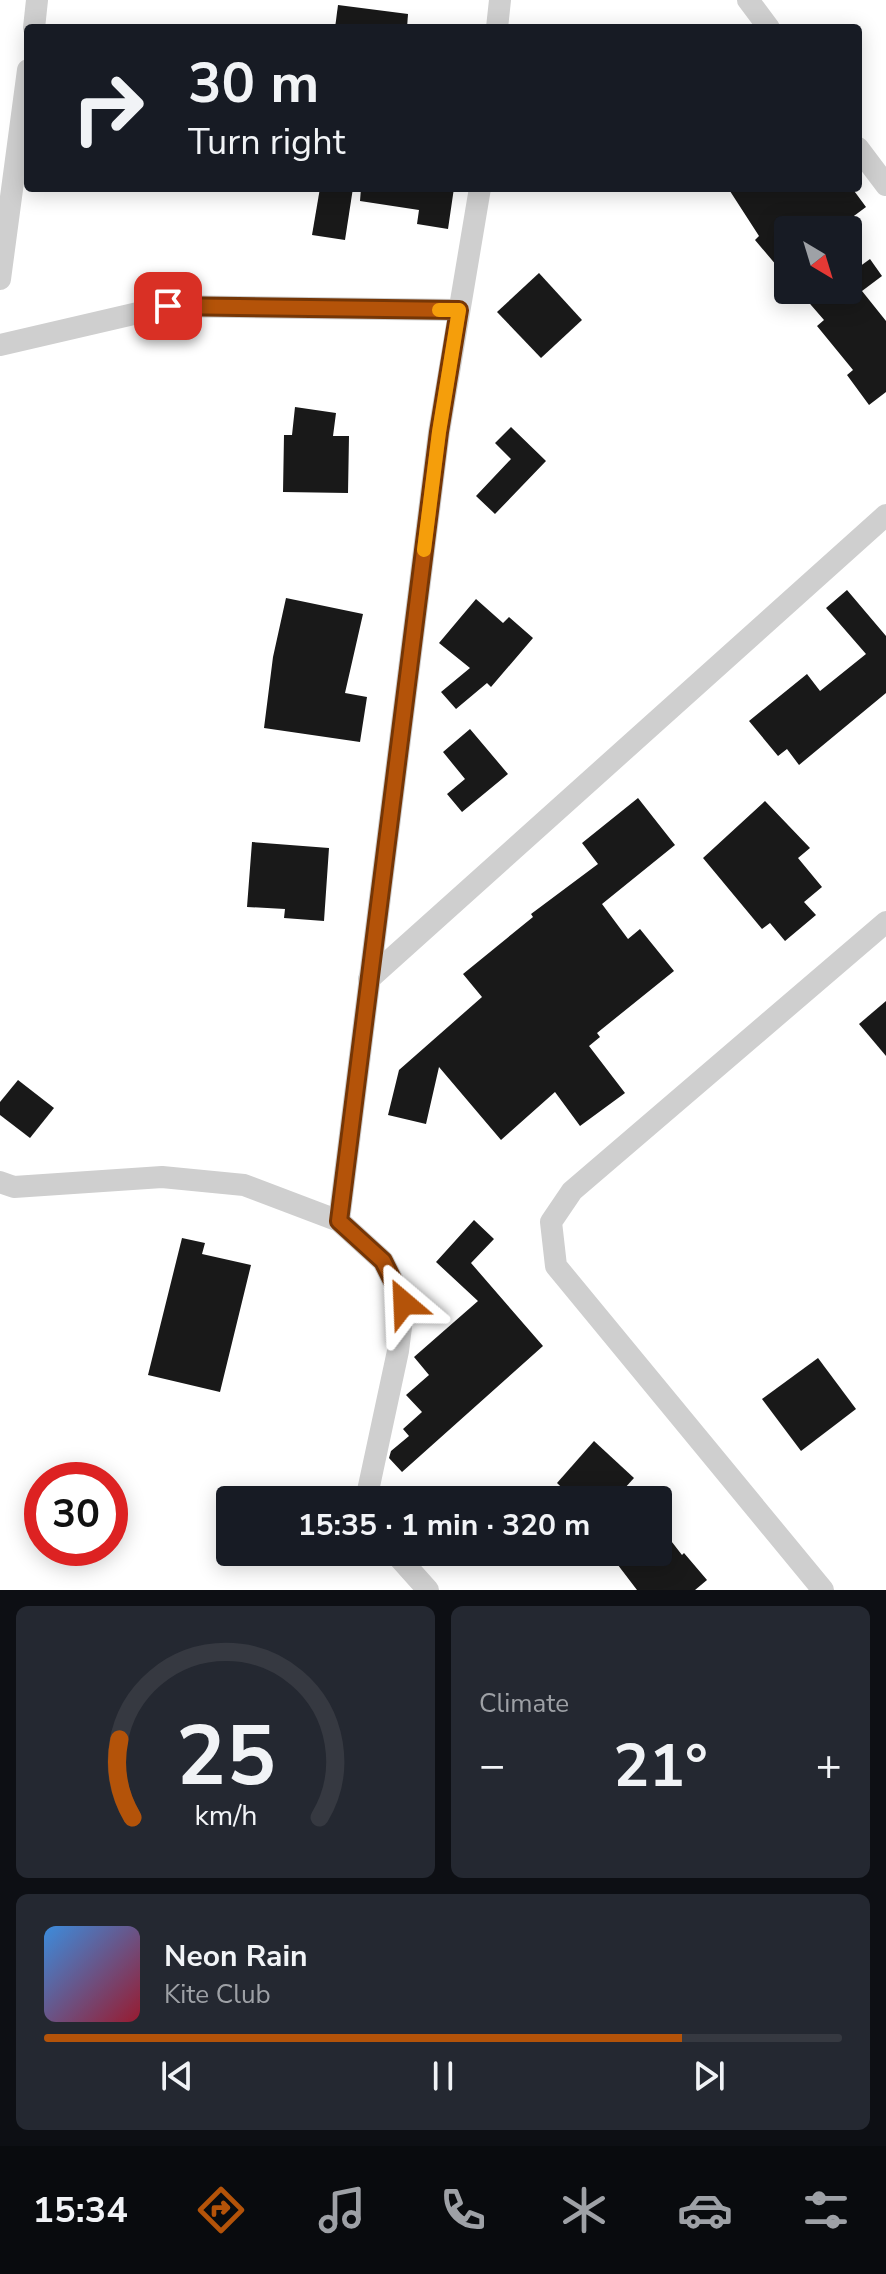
<!DOCTYPE html>
<meta charset="utf-8">
<style>
:root{--surface:#171b24;--page:#242831;--text:#f1f3f6;--muted:#9ea1a6;--line:#363941;--accent:#b45309}
body{margin:0;font-family:"Nunito Sans",sans-serif;background:var(--page);color:var(--text);height:100vh;display:flex;flex-direction:column;font-size:30px;white-space:nowrap}
*{box-sizing:border-box;margin:0}
p{font-size:26px;color:var(--muted)}
.icon{flex:none;width:44px;height:44px;fill:none;stroke:currentColor;stroke-width:2;stroke-linecap:round;stroke-linejoin:round}
.map{position:relative;height:1590px;overflow:hidden}
.panel{display:flex;flex-direction:column;gap:16px;padding:16px;background:#0d0f14;flex:1}
.panel>*{flex:none}
.top-card{position:absolute;left:24px;top:24px;width:838px;height:168px;border-radius:8px;box-shadow:0 4px 20px #0003;background:#171b24;color:var(--text);overflow:hidden}
.needle{width:52px;rotate:142deg}
.controls{position:absolute;left:774px;top:216px;display:grid;gap:16px}
.controls a{display:grid;place-items:center;width:88px;height:88px;border-radius:8px;background:var(--surface);box-shadow:0 4px 20px #0003;font-size:40px}
.speed{position:absolute;left:24px;top:1462px;display:flex;gap:16px;font-size:40px;font-weight:700;text-align:center}
.speed>*{display:grid;place-content:center;width:104px;height:104px;border-radius:50%;background:var(--surface);box-shadow:0 4px 20px #0003;line-height:1}
.speed .limit{border:12px solid #d22;background:#fff;color:#111}
.pin{position:absolute;display:grid;place-items:center;width:68px;height:68px;color:#fff;margin:-34px;border-radius:16px;box-shadow:0 4px 12px #0006}
.me{position:absolute;width:88px;margin:-44px;rotate:334deg;stroke-linejoin:round;filter:drop-shadow(0 0 6px #0008)}
.turn{display:flex;align-items:center;gap:28px;height:168px;padding:0 32px;font-size:36px}
.turn .icon{width:104px;height:104px;stroke-width:2.5}
.turn b{display:block;font-size:56px;line-height:68px}
.big{font-size:60px;font-weight:700;line-height:1.1}
.panel .widget{flex:1;display:flex;flex-direction:column;justify-content:center;gap:12px;min-width:0;padding:0 28px;border-radius:12px;background:var(--page)}
.panel .dial{align-items:center;gap:0}
.dial svg{height:208px;overflow:visible;fill:none;stroke:var(--line);stroke-width:7;stroke-linecap:round;text-anchor:middle}
.dial text{fill:var(--text);stroke:none}
.song{display:flex;align-items:center;gap:24px}
.cover{width:96px;height:96px;border-radius:12px;background:linear-gradient(135deg,hsl(210 70% 55%),hsl(350 70% 35%))}
.played{height:8px;border-radius:4px;background:linear-gradient(90deg,var(--accent) 80%,var(--line) 80%)}
.keys{display:flex;justify-content:space-around;direction:ltr}
.heat{display:flex;justify-content:space-between;align-items:center;font-size:44px;direction:ltr}
.panel .tiles{flex:1;display:grid;gap:16px;grid-template-columns:1fr 1fr}
.widget:last-child{grid-column:span 2}
.trip{position:absolute;left:216px;top:1486px;width:456px;height:80px;border-radius:8px;background:var(--surface);box-shadow:0 4px 20px #0003;font-weight:700;line-height:80px;text-align:center}
.menu{display:flex;height:128px;justify-content:space-around;align-items:center;background:#090b0e;color:var(--muted)}
.menu .icon{width:56px;height:56px}
.menu .selected{color:var(--accent)}
.menu b{font-size:36px;color:var(--text)}
.map>svg:first-child{display:block}
.building{fill:#191919}
.lines{fill:none;stroke-linecap:round;stroke-linejoin:round}
.minor{stroke:#cfcfcf;stroke-width:22}
.route-casing{stroke:#753606;stroke-width:20}
.route{stroke:#b45309;stroke-width:14}
.slow{stroke:#f59e0b;stroke-width:14}
</style>
<div class="map">
<svg width="886" height="1590" viewBox="0 0 886 1590">
<rect width="100%" height="100%" fill="#fff"/>
<g class="building">
<polygon points="338,5 408,14 407,28 335,28"/>
<polygon points="320,188 353,188 345,240 312,235"/>
<polygon points="361,188 454,188 448,229 417,224 419,210 360,201"/>
<polygon points="728,188 852,188 866,207 835,230 788,230 788,279 755,240 759,236"/>
<polygon points="870,259 882,276 862,291 886,321 886,392 869,405 847,375 853,370 817,326 824,320 798,290 848,290 848,275"/>
<polygon points="539,273 582,320 541,358 497,312"/>
<polygon points="295,407 336,413 333,436 349,436 348,493 283,492 284,435 292,435"/>
<polygon points="511,427 546,461 495,514 476,496 511,459 495,443"/>
<polygon points="847,590 886,636 886,693 799,765 787,749 778,756 749,721 807,674 820,691 866,654 826,608"/>
<polygon points="286,598 363,614 345,693 367,697 360,742 264,728 273,657"/>
<polygon points="476,599 503,623 509,617 533,638 491,687 487,683 456,709 441,692 470,668 439,643"/>
<polygon points="470,729 508,774 462,812 447,794 465,779 443,752"/>
<polygon points="638,798 675,845 602,904 628,939 640,929 674,971 597,1033 600,1037 589,1046 625,1093 580,1126 555,1092 501,1140 439,1067 426,1124 388,1115 399,1070 482,997 463,974 533,917 531,914 598,864 582,843"/>
<polygon points="765,801 810,848 798,858 822,887 804,902 816,915 785,941 770,923 762,929 703,858"/>
<polygon points="252,842 329,848 324,921 284,918 285,909 247,907"/>
<polygon points="886,1001 886,1056 859,1024"/>
<polygon points="18,1080 54,1108 30,1138 0,1115 0,1102"/>
<polygon points="474,1220 494,1239 471,1263 543,1346 402,1472 389,1458 391,1451 409,1436 403,1429 422,1412 406,1395 429,1375 414,1357 478,1301 436,1262"/>
<polygon points="182,1238 205,1243 202,1254 251,1265 220,1392 148,1375"/>
<polygon points="818,1358 856,1409 801,1451 762,1399"/>
<polygon points="594,1441 634,1478 614,1500 575,1500 557,1483"/>
<polygon points="658,1524 682,1555 684,1553 707,1580 695,1590 637,1590 608,1552 658,1552"/>
</g>
<g class="lines">
<g class="minor">
<polyline points="748,0 769,28"/>
<polyline points="34,28 37,0"/>
<polyline points="497,28 500,0"/>
<polyline points="858,148 886,185"/>
<polyline points="0,279 28,70"/>
<polyline points="0,345 168,306 459,310"/>
<polyline points="369,979 886,515"/>
<polyline points="0,1182 14,1187 162,1177 244,1185 339,1221 383,1261 404,1303 398,1351 366,1500"/>
<polyline points="339,1221 439,432 480,188"/>
<polyline points="394,1552 428,1590"/>
<polyline points="823,1590 556,1266 551,1222 572,1191 886,922"/>
</g>
</g>
<g class="lines">
<g class="route-casing">
<polyline id="route" points="168,306 459,310 439,432 339,1221 383,1261 404,1303"/>
</g>
<use href="#route" class="route"/>
<polyline class="slow" points="424,550 439,432 459,310 439,310"/>
</g>
</svg>
<div class="controls">
<a><svg class="needle" viewBox="-14 -14 28 28"><path d="M0-13l5 13h-10z" fill="#e53935"/><path d="M0 13l5-13h-10z" fill="#9ea1a6"/></svg></a>
</div>
<div class="speed"><div class="limit">30</div></div>
<div class="pin" style="left:168px;top:306px;background:#d93025"><svg class="icon" aria-label="arrive" viewBox="0 0 24 24"><path d="M6 21V4h12l-3 4 3 4H6"/></svg></div>
<svg class="me" style="left:404px;top:1303px" viewBox="-20 -20 40 40"><path d="M0-17L14 15 0 8-14 15z" fill="#b45309" stroke="#fff" stroke-width="4"/></svg>
<div class="trip">15:35 · 1 min · 320 m</div>
<div class="top-card">
<div class="turn"><svg class="icon" aria-label="right" viewBox="0 0 24 24"><path d="M7 20v-9h11M14 6l5 5-5 5"/></svg><div><b>30 m</b>Turn right</div></div>
</div>
</div>
<section class="panel">
<div class="tiles">
<div class="widget dial"><svg viewBox="0 0 100 80">
<path d="M14 69A42 42 0 1 1 86 69"/>
<path d="M14 69A42 42 0 0 1 9 39" stroke="#b45309"/>
<text x="50" y="56" font-size="32" font-weight="700">25</text>
<text x="50" y="72" font-size="11">km/h</text>
</svg></div>
<div class="widget"><p>Climate</p>
<div class="heat"><a>−</a><b class="big">21°</b><a>+</a></div>
</div>
<div class="widget">
<div class="song"><i class="cover"></i><div><b>Neon Rain</b><p>Kite Club</p></div></div>
<div class="played"></div>
<div class="keys"><svg class="icon" aria-label="previous" viewBox="0 0 24 24"><path d="M18 5L8 12l10 7zM5 5v14"/></svg><svg class="icon" aria-label="pause" viewBox="0 0 24 24"><path d="M8 5v14M16 5v14"/></svg><svg class="icon" aria-label="next" viewBox="0 0 24 24"><path d="M6 5l10 7-10 7zM19 5v14"/></svg></div>
</div>
</div>
</section>
<nav class="menu">
<b>15:34</b>
<svg class="icon selected" aria-label="directions" viewBox="0 0 24 24"><path d="M12 3l9 9-9 9-9-9zM9 14v-3h6M13 9l2 2-2 2"/></svg>
<svg class="icon" aria-label="music" viewBox="0 0 24 24"><path d="M9 18V5l10-2v13"/><circle cx="6" cy="18" r="3"/><circle cx="16" cy="16" r="3"/></svg>
<svg class="icon" aria-label="phone" viewBox="0 0 24 24"><path d="M5 4h4l2 5-3 2q2 4 5 5l2-3 5 2v4C11 20 4 13 5 4z"/></svg>
<svg class="icon" aria-label="climate" viewBox="0 0 24 24"><path d="M12 3v18M4 7l16 10M4 17L20 7"/></svg>
<svg class="icon" aria-label="car" viewBox="0 0 24 24"><path d="M5 17H2v-5l4-1 3-4h7l3 4 3 1v5h-3M9 17h6M6 11h13"/><circle cx="7" cy="17" r="2"/><circle cx="17" cy="17" r="2"/></svg>
<svg class="icon" aria-label="filters" viewBox="0 0 24 24"><path d="M4 7h16M4 17h16"/><circle cx="9" cy="7" r="2"/><circle cx="15" cy="17" r="2"/></svg>
</nav>
